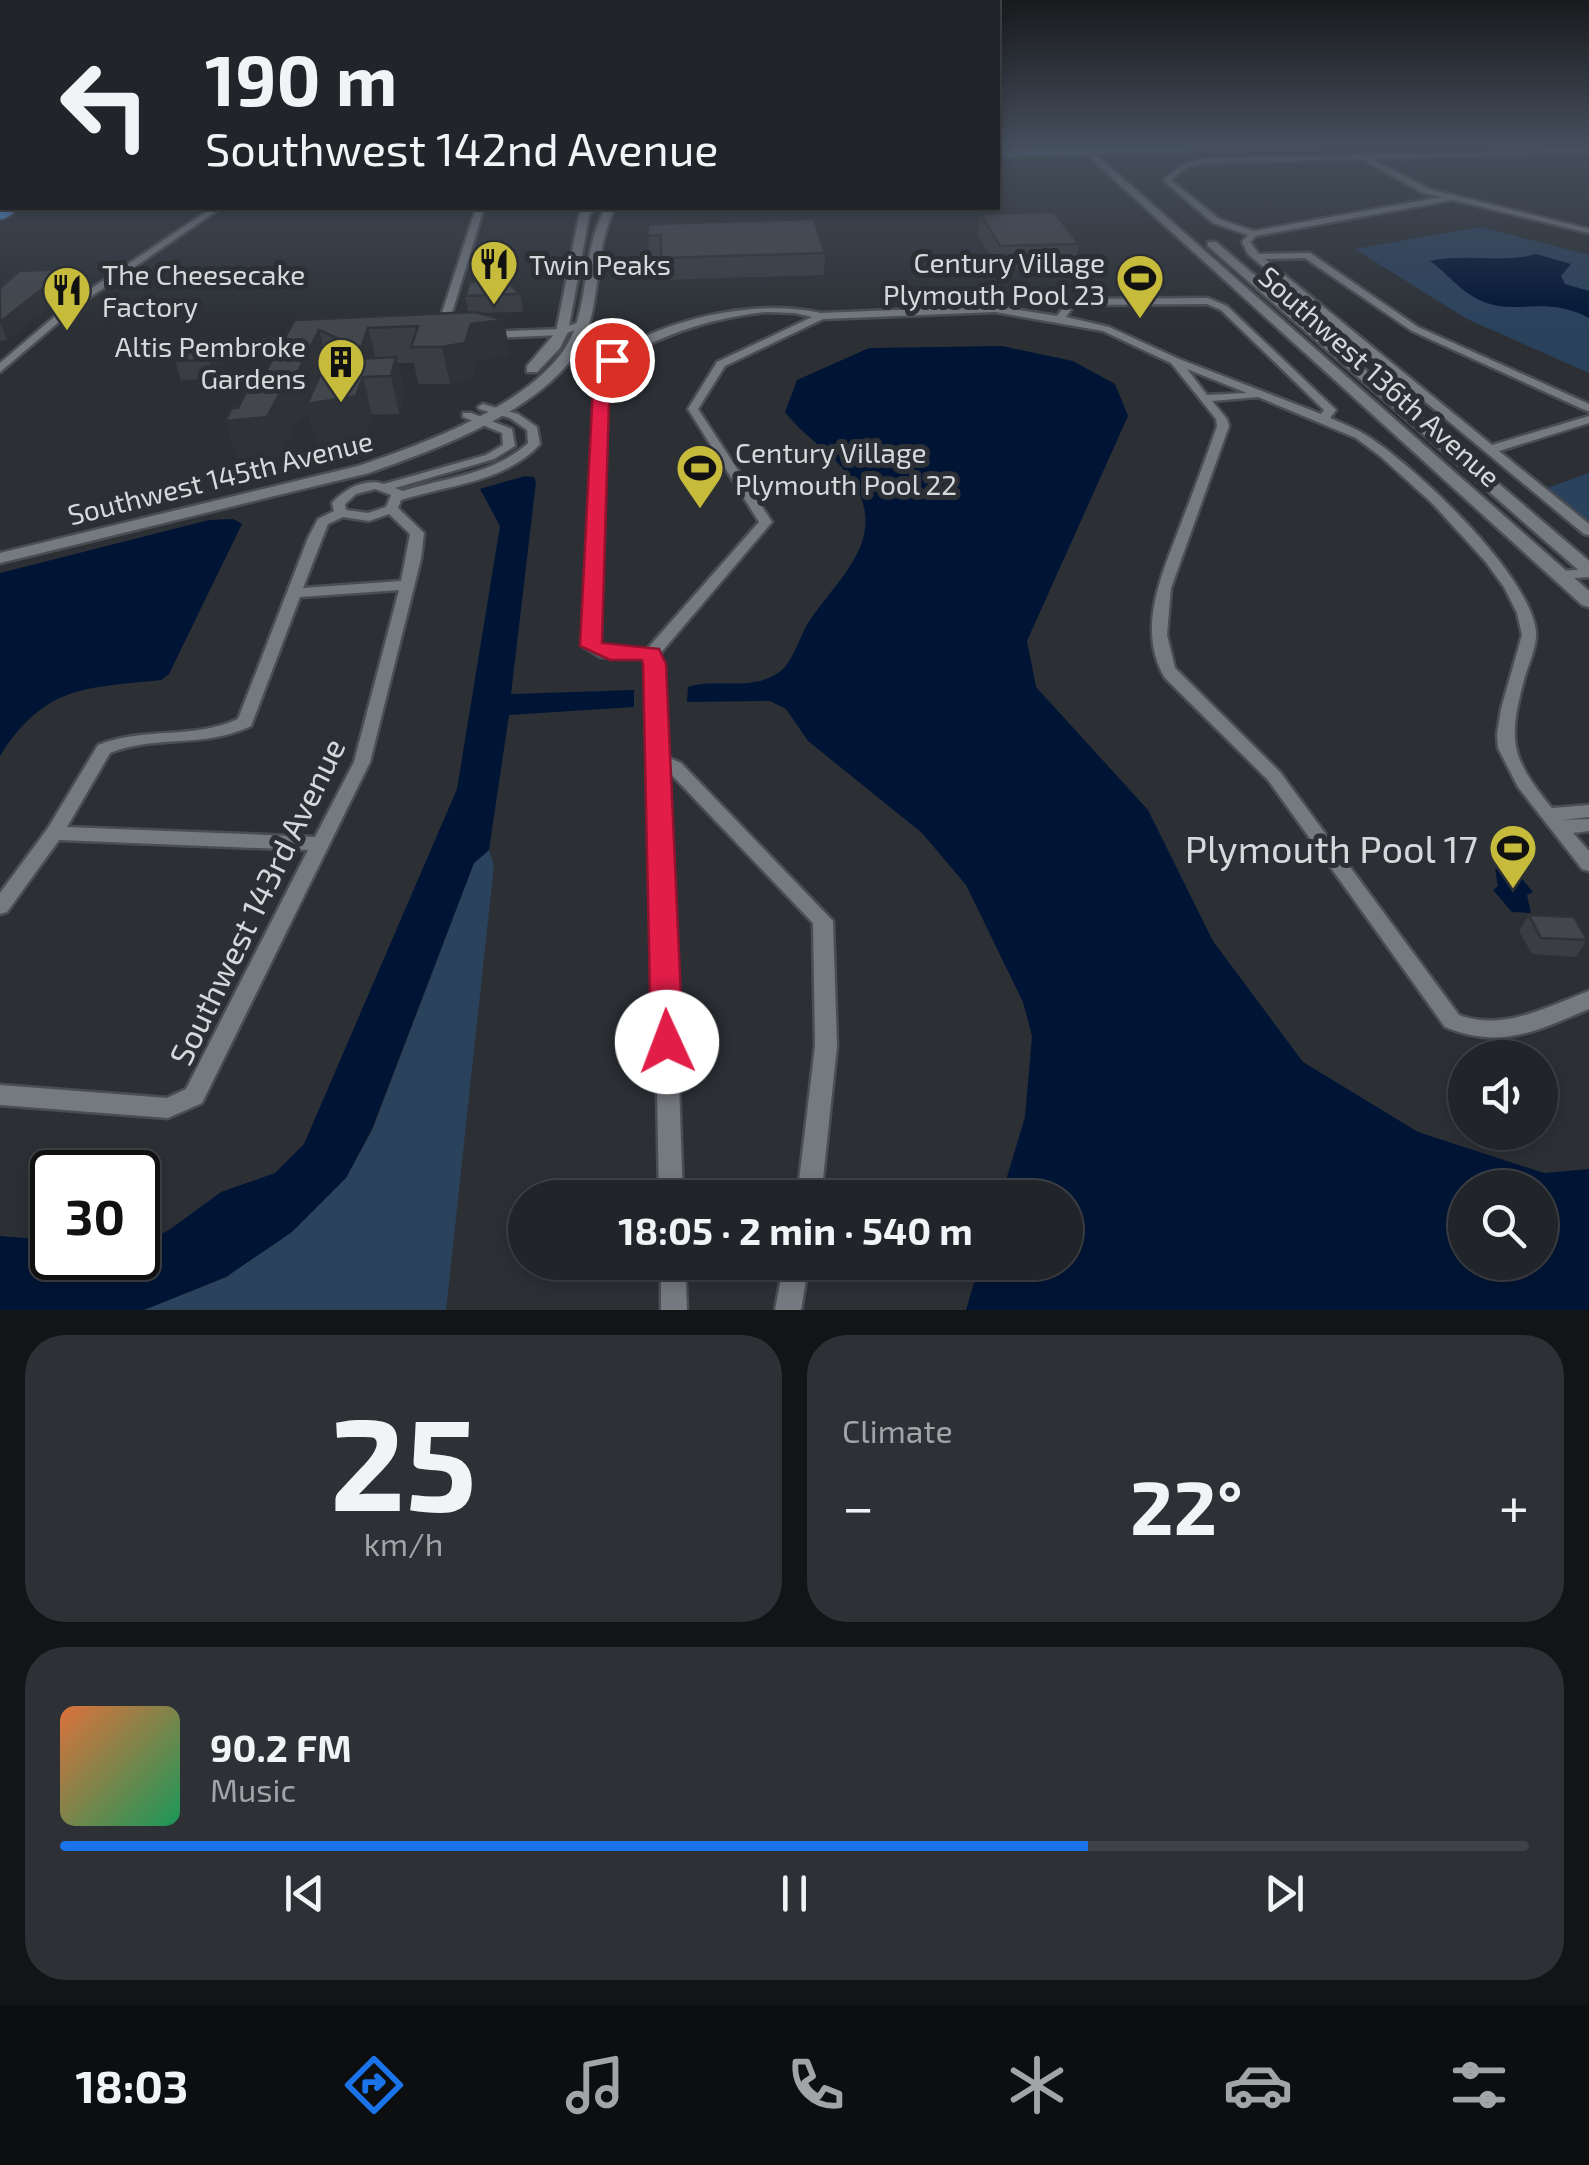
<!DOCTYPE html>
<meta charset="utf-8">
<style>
:root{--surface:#212428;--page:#2d3034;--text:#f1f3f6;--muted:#a2a4a8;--line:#3e4145;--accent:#1a73e8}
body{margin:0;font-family:"Exo 2",sans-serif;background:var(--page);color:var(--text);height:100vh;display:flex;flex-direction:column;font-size:38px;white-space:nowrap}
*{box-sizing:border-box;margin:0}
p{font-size:32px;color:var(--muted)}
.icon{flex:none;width:55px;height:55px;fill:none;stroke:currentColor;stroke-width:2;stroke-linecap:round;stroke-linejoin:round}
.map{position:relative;height:1310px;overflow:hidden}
.sheet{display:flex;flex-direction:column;gap:25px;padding:25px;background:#121416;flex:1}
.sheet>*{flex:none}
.banner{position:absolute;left:0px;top:0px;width:1000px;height:210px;box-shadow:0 5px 15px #0003,0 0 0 2px var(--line);background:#212428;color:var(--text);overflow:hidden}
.controls{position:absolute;left:1448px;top:1040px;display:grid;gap:20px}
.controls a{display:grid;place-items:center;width:110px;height:110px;border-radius:50%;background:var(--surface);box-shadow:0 5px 15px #0003,0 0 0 2px var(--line);font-size:50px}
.speed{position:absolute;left:30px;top:1150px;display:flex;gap:20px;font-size:50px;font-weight:700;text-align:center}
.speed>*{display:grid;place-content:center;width:130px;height:130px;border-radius:50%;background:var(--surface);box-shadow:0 5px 15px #0003,0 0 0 2px var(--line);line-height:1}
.speed .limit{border:5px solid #111;border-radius:15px;background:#fff;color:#111}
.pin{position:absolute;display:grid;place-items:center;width:85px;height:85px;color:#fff;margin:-42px;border:5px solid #fff;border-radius:50%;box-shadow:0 2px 10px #0007}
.me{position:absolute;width:110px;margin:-55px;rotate:358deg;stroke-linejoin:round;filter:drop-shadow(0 0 8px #0008)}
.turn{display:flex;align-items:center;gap:35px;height:210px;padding:0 40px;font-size:45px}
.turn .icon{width:130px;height:130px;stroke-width:2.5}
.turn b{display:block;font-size:70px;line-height:85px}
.big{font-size:75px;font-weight:700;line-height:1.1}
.sheet .tile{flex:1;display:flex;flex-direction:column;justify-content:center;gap:15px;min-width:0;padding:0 35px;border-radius:40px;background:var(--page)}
.sheet .dial{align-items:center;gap:0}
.dial b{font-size:130px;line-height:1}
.song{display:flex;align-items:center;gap:30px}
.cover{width:120px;height:120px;border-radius:15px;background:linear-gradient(135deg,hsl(20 70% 55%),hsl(150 70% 35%))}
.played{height:10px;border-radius:5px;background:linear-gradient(90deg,var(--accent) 70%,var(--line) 70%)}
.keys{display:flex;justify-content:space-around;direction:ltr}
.heat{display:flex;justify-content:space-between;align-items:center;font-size:55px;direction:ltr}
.sheet .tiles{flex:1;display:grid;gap:25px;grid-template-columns:1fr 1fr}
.tile:last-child{grid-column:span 2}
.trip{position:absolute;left:508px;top:1180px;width:575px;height:100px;border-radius:50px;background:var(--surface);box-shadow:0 5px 15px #0003,0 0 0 2px var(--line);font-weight:700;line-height:100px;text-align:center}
.menu{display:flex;height:160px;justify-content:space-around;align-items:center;background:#0d0e10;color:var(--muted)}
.menu .icon{width:70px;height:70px}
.menu .selected{color:var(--accent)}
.menu b{font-size:45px;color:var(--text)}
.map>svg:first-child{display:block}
.green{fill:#2b425d}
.water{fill:#001536;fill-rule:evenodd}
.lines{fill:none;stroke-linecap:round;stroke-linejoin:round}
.minor-casing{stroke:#4a4e52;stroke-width:5}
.tertiary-casing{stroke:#4a4e52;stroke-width:5}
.trunk-casing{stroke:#4a4e52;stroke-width:5}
.motorway-casing{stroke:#4a4e52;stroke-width:32}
.minor{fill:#757a80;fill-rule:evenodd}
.tertiary{fill:#757a80;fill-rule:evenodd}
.trunk{fill:#5893d7;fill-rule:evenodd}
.motorway{stroke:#5199ed;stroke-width:28}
.wall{fill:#3a3d42}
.shaded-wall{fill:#2f3236}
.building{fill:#43474d;stroke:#2f3236;stroke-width:2.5}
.route{fill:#e11d48;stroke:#92132f;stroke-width:2.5}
.labels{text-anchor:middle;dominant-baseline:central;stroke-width:10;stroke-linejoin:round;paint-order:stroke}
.far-poi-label{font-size:28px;fill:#d6d9dc;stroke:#2c3035;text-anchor:start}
.far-street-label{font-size:28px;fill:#d6d9dc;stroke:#2c3035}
.street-label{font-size:32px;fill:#d6d9dc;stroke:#2c3035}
.near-poi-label{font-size:38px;fill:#d6d9dc;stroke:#2c3035;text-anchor:end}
</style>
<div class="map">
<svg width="1589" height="1310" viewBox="0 0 1589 1310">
<rect width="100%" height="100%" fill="#2c3035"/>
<g class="green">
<polygon points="1481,227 1589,255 1589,373 1467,319 1355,249"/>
<polygon points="1589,473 1589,521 1547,488"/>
<polygon points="489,850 494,865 446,1310 144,1310 227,1277 346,1178 373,1129 474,863"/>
</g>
<g class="water">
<path d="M 1536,254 L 1571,264 L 1561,276 L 1565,284 L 1589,291 L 1589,318 C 1548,296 1517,314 1487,303 C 1461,294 1450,275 1430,261 C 1465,253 1502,264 1536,254 Z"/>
<path d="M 1002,346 L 1073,361 L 1115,384 L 1128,416 L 1027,641 L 1036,687 L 1148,810 L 1213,941 L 1303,1062 L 1418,1132 L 1544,1173 L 1589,1169 L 1589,1310 L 966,1310 L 980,1263 L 1065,1262 L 1065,1198 L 1001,1197 L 1025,1117 L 1032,1036 L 1023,1002 L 966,885 L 922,833 L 808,741 L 786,709 L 770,701 L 687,702 L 688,687 C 717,678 751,691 778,673 C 793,664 800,634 810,620 C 836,581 884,543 858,491 C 839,454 809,443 785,412 L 797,380 L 869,348 ZM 1465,1188 L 1540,1188 L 1540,1262 L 1465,1262 Z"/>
<polygon points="525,476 534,477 536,482 511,694 634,690 634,707 509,715 489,850 474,863 372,1129 346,1178 292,1232 226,1277 144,1310 0,1310 0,1236 52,1240 52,1258 138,1258 138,1245 169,1230 221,1192 275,1173 304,1144 457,789 500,526 480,489"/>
<path d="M 233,519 L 242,524 L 169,674 L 161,680 C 84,688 44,686 0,756 L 0,573 L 209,520 Z"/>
<polygon points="1495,869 1515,870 1533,892 1527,895 1531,913 1512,912 1493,890 1498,886"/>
</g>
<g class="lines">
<g class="minor-casing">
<g id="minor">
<path d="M 1589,149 L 1589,153 L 1372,159 L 1429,189 L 1589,229 L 1589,233 L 1453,200 L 1256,236 L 1250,242 L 1259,254 L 1310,253 L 1418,327 L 1589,404 L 1589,411 L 1585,410 L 1412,331 L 1305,258 L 1265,259 L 1492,445 L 1589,416 L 1589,423 L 1499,451 L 1589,524 L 1589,535 L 1584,534 L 1248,254 L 1242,242 L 1248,235 L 1213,223 L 1163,180 L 1183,165 L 1203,159 ZM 1362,159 L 1423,193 L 1442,197 L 1254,231 L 1219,219 L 1171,180 L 1187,167 L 1203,163 Z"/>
<polygon points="212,208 221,208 80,304 0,372 0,363 74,300"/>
<polygon points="476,208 484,208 450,319 450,332 442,334 440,319"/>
<path d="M 1208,298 L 1227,306 L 1334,408 L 1336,410 L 1330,418 C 1341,423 1353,427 1364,434 C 1412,463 1531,575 1536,632 C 1537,646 1529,663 1525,676 C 1508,740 1509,756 1552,808 L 1589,805 L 1589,817 L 1562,820 L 1589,819 L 1589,831 L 1573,833 L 1589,851 L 1589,871 L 1582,869 L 1518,787 L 1498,748 L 1497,734 L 1501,709 L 1522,635 L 1517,613 L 1504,587 L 1485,561 L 1432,503 L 1380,456 L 1356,438 L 1258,397 L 1212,401 L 1227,419 L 1229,426 L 1171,588 L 1167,635 L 1175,668 L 1280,772 L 1459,1015 C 1504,1032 1548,1006 1589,991 L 1589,1009 C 1536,1031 1501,1050 1445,1027 L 1268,780 L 1165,678 C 1135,628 1164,570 1182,521 C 1194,490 1206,458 1217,426 L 1216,419 L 1171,363 L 1103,331 L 995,312 L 823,319 L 725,366 L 698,409 L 772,522 L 659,655 L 667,757 L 681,763 L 833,921 L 837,1046 L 821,1198 L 797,1198 L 815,1046 L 813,923 L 668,771 L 683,1198 L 659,1198 L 651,760 L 644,658 L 600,657 L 584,647 L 597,366 C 653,320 751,298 821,313 L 995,306 L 1057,316 L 1066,304 L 1082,299 ZM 1207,304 L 1221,310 L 1324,410 L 1321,414 L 1179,359 L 1109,327 L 1066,317 L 1072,308 L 1083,305 ZM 767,312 L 795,313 L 812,317 L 717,362 L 688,409 L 759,522 L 647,649 L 603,648 L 598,645 L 607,367 C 657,336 709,318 767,312 ZM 1187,369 L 1247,393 L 1207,395 Z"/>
<polygon points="582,321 587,324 585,326 562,335 486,338 481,335 486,332 561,329"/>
<polygon points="298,339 302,340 302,344 232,348 227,345 232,342"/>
<path d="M 483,404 L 518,414 L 537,427 L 540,444 C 506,482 447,485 401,500 L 398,508 L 424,533 L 421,559 L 370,762 L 202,1103 L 168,1118 L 0,1105 L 0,1085 L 167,1098 L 186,1089 L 308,850 L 59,840 L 7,912 L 0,914 L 0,893 L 48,828 L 98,745 C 147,726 193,740 238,719 L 308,538 L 318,519 L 334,511 L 332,503 C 345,489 364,478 384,484 L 486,455 L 503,445 L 502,433 L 463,417 L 463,413 L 471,413 L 512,429 L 515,446 L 494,459 L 395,488 L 403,491 C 446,477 493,475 528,443 L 527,430 L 510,418 L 479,409 L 478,407 ZM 375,489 L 391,495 L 386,507 L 368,513 L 346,510 L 345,504 L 356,494 ZM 389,514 L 410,534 L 401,581 L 303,588 L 328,524 L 343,517 L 369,521 ZM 399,590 L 354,762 L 315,837 L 67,827 L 110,753 C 157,734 202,749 251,726 L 300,597 Z"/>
<polygon points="1589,569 1589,577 1560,579 1553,575 1560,571"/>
<polygon points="661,1262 685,1262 687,1310 661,1310"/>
<polygon points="784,1262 809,1262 801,1310 775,1310"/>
</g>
</g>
<g class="tertiary-casing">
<g id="tertiary">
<polygon points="1075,144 1084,144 1589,591 1589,607 1582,605"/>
<polygon points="584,208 594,208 589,216 568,332 560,348 537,372 527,372 527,366 556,332 579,216"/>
<path d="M 605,208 L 615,208 C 595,249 601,286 588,328 C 564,404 437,449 369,473 L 0,563 L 0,553 L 358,466 C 423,444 551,399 575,328 C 589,287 584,249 605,208 Z"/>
<polygon points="1208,242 1216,242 1589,561 1589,575 1583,574 1208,246"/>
</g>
</g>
<g class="trunk-casing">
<g id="trunk">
<polygon points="1267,144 1415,144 998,157 998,151"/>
<polygon points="0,168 2,169 2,175 0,176"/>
</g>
</g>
<g class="motorway-casing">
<polyline id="motorway" points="0,205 2,204"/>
</g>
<use href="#minor" class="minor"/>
<use href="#tertiary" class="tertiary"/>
<use href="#trunk" class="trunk"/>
<use href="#motorway" class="motorway"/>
</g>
<g class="wall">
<polygon points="980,214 1079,244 1075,266 998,268 978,235"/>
<polygon points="648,224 825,253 824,275 663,280 661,257 649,257"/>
<polygon points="67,269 73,286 7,340 0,341 0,288"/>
<polygon points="520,294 523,312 479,313 510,355 477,360 471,380 450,384 418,384 414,363 398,363 405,394 399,414 372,415 365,435 317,443 308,410 306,415 298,418 279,456 238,460 238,408 266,371 295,320 468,312 465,296"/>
<polygon points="227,360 215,379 181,380 175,361"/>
<polygon points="1529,915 1587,940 1576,957 1532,954 1519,931"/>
</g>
<g class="shaded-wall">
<polygon points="67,269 73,286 7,340 0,322"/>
<polygon points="504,320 510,355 477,360 471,380 450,384 442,347 471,324"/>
<polygon points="368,328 377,364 363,377 372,415 365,435 317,443 308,410 306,415 298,418 279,456 238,460 225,421 287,380 319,330 329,366 357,359"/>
<polygon points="221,341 227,360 215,379 209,360"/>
<polygon points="396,357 405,394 399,414 391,376"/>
</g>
<g class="building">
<polygon points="1054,212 1079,244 1000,246 980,214"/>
<polygon points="814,219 825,253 661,258 661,235 648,236 648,224"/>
<polygon points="67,269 0,322 0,288 19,271"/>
<polygon points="507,281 520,294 465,296 470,282"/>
<polygon points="475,312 504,320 471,324 465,343 442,347 411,347 418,326 368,328 357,359 396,357 391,376 363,377 356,396 307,404 337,338 319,330 295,377 287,380 267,417 225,421 232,408 238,408 257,371 266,371 295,320"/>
<polygon points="221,341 209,360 175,361 189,343"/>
<polygon points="1529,915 1574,917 1587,940 1541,938"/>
</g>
<linearGradient id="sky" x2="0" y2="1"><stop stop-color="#181a1d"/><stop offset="0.44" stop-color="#454e5c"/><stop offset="1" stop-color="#454e5c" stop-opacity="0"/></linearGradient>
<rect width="1589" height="328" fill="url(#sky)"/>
<polygon class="route" points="612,355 619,360 610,368 602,643 659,649 666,664 683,1042 678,1052 667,1056 655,1052 651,1042 643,664 642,660 610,660 580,646 594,366"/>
<defs>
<g id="restaurant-pin" transform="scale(2.5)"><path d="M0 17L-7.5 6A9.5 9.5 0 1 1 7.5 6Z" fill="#c7bb3c" stroke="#2c3035"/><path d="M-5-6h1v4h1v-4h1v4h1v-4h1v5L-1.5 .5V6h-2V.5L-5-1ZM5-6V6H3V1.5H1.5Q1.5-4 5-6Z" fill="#111"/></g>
<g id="stadium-pin" transform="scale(2.5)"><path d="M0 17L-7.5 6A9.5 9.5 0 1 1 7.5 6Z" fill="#c7bb3c" stroke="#2c3035"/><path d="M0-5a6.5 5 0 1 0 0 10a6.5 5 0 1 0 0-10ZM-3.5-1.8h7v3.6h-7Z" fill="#111"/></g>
<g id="building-pin" transform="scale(2.5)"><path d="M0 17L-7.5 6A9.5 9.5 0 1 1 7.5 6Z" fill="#c7bb3c" stroke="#2c3035"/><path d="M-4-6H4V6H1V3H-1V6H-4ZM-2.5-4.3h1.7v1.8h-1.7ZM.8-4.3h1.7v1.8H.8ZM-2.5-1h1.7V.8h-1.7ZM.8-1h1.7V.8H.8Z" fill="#111"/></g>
</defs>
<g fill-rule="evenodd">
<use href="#restaurant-pin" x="494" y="264"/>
<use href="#stadium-pin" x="1140" y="278"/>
<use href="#restaurant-pin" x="67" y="290"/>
<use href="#building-pin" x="341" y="362"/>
<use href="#stadium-pin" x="700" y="468"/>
<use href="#stadium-pin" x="1513" y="848"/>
</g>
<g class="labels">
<g class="far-poi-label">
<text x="1105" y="262" text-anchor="end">Century Village<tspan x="1105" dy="32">Plymouth Pool 23</tspan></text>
<text x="529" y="264">Twin Peaks</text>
<text x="102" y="274">The Cheesecake<tspan x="102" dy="32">Factory</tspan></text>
<text x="306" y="346" text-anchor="end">Altis Pembroke<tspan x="306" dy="32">Gardens</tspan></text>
<text x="735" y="452">Century Village<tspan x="735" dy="32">Plymouth Pool 22</tspan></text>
</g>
<g class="far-street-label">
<text transform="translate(1380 376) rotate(42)">Southwest 136th Avenue</text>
<text transform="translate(220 477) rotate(-14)">Southwest 145th Avenue</text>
</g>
<g class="street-label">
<text transform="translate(256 901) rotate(-64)">Southwest 143rd Avenue</text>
</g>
<g class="near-poi-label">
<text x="1478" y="848">Plymouth Pool 17</text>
</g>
</g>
</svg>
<div class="controls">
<a><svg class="icon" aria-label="sound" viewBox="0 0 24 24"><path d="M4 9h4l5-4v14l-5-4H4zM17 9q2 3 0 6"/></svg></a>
<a><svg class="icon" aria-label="search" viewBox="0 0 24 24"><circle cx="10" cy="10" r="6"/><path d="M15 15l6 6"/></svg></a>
</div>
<div class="speed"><div class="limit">30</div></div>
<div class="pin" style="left:612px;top:360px;background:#d93025"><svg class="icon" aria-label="arrive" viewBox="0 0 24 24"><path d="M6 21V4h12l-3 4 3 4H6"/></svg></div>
<svg class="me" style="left:667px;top:1042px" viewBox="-20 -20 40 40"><circle r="19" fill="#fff"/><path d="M0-13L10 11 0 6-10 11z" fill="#e11d48"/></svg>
<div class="trip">18:05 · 2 min · 540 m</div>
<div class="banner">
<div class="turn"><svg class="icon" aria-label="left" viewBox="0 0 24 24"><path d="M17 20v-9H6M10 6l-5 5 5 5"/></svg><div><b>190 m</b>Southwest 142nd Avenue</div></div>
</div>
</div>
<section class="sheet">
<div class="tiles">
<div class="tile dial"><b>25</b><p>km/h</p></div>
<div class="tile"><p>Climate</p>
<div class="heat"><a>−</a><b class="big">22°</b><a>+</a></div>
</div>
<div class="tile">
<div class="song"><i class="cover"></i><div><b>90.2 FM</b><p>Music</p></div></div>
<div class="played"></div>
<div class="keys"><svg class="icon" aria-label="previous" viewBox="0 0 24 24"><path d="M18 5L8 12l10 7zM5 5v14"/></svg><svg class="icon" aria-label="pause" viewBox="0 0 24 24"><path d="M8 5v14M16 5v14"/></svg><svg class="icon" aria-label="next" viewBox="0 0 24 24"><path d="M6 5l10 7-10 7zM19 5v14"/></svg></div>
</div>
</div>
</section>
<nav class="menu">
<b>18:03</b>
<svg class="icon selected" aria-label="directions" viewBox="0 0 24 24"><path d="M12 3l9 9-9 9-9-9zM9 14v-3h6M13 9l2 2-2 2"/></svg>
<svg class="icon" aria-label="music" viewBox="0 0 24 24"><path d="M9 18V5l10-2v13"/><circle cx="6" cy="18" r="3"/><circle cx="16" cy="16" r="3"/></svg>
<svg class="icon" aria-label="phone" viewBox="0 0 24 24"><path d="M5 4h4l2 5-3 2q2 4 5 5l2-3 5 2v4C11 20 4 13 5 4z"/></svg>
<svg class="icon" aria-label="climate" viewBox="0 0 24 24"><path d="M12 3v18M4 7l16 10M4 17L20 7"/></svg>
<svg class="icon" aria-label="car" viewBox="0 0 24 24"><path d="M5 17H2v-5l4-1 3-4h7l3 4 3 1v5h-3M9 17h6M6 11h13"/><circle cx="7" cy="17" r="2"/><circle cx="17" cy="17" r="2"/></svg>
<svg class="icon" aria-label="filters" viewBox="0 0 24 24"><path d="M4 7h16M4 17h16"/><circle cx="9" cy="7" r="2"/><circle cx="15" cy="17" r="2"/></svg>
</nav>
